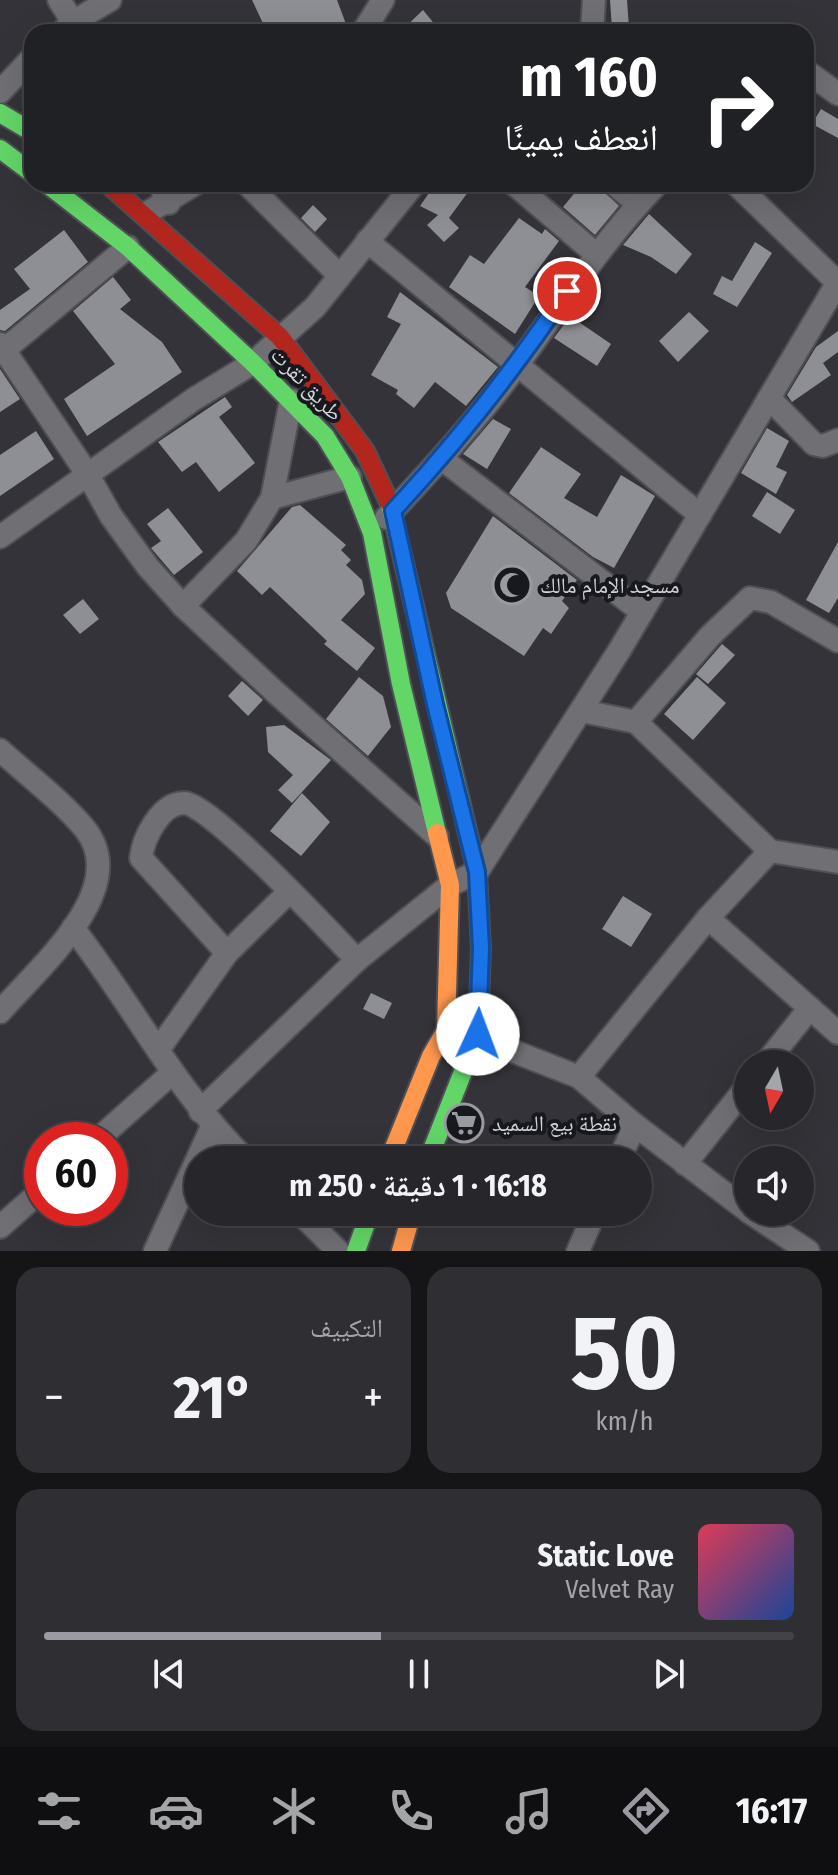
<!DOCTYPE html>
<html lang="ar">
<meta charset="utf-8">
<style>
:root{--surface:#26262b;--page:#2e2e33;--text:#f1f3f6;--muted:#a4a5a9;--line:#424347;--accent:#9a9ba2}
body{margin:0;font-family:"Fira Sans Condensed","Noto Naskh Arabic",sans-serif;background:var(--page);color:var(--text);direction:rtl;height:100vh;display:flex;flex-direction:column;font-size:30px;white-space:nowrap}
*{box-sizing:border-box;margin:0}
p{font-size:26px;color:var(--muted)}
.icon{flex:none;width:44px;height:44px;fill:none;stroke:currentColor;stroke-width:2;stroke-linecap:round;stroke-linejoin:round}
.map{position:relative;height:1251px;overflow:hidden;direction:ltr}
.details{display:flex;flex-direction:column;gap:16px;padding:16px;background:#151518;flex:1}
.details>*{flex:none}
.hud{position:absolute;left:24px;top:24px;width:790px;height:168px;border-radius:24px;box-shadow:0 8px 32px #0002,0 0 0 2px var(--line);direction:rtl;background:#202124;color:#fff;overflow:hidden}
.needle{width:52px;rotate:189deg}
.controls{position:absolute;left:734px;top:1050px;display:grid;gap:16px}
.controls a{display:grid;place-items:center;width:80px;height:80px;border-radius:50%;background:var(--surface);box-shadow:0 8px 32px #0002,0 0 0 2px var(--line);font-size:40px}
.speed{position:absolute;left:24px;top:1122px;display:flex;gap:16px;font-size:40px;font-weight:700;text-align:center}
.speed>*{display:grid;place-content:center;width:104px;height:104px;border-radius:50%;background:var(--surface);box-shadow:0 8px 32px #0002,0 0 0 2px var(--line);line-height:1}
.speed .limit{border:12px solid #d22;background:#fff;color:#111}
.pin{position:absolute;display:grid;place-items:center;width:68px;height:68px;color:#fff;margin:-34px;border:4px solid #fff;border-radius:50%;box-shadow:0 2px 8px #0007}
.me{position:absolute;width:88px;margin:-44px;rotate:2deg;stroke-linejoin:round;filter:drop-shadow(0 0 6px #0008)}
.turn{display:flex;align-items:center;gap:28px;height:168px;padding:0 24px;font-size:36px}
.turn .icon{width:104px;height:104px;stroke-width:2.5}
.turn b{display:block;font-size:56px;line-height:68px}
.big{font-size:60px;font-weight:700;line-height:1.1}
.details .tile{flex:1;display:flex;flex-direction:column;justify-content:center;gap:12px;min-width:0;padding:0 28px;border-radius:24px;background:var(--page)}
.details .dial{align-items:center;gap:0}
.dial b{font-size:104px;line-height:1}
.song{display:flex;align-items:center;gap:24px}
.cover{width:96px;height:96px;border-radius:12px;background:linear-gradient(135deg,hsl(350 70% 55%),hsl(220 70% 35%))}
.played{height:8px;border-radius:4px;background:linear-gradient(90deg,var(--accent) 45%,var(--line) 45%)}
.keys{display:flex;justify-content:space-around;direction:ltr}
.heat{display:flex;justify-content:space-between;align-items:center;font-size:44px;direction:ltr}
.details .tiles{flex:1;display:grid;gap:16px;grid-template-columns:1fr 1fr}
.tile:last-child{grid-column:span 2}
.trip{position:absolute;left:184px;top:1146px;width:468px;height:80px;border-radius:40px;background:var(--surface);box-shadow:0 8px 32px #0002,0 0 0 2px var(--line);font-weight:700;line-height:80px;text-align:center;direction:rtl}
.tabs{display:flex;height:128px;justify-content:space-around;align-items:center;background:#0f0f11;color:var(--muted)}
.tabs .icon{width:56px;height:56px}
.tabs .current{color:var(--accent)}
.tabs b{font-size:36px;color:var(--text)}
.map>svg:first-child{display:block}
.building{fill:#8e8f94}
.lines{fill:none;stroke-linecap:round;stroke-linejoin:round}
.street-casing{stroke:#4f5055;stroke-width:26}
.fast-casing{stroke:#4f5055;stroke-width:22}
.slow-casing{stroke:#4f5055;stroke-width:22}
.jam-casing{stroke:#4f5055;stroke-width:22}
.street{stroke:#6f6f74;stroke-width:22}
.fast{stroke:#63d668;stroke-width:18}
.slow{stroke:#ff974d;stroke-width:18}
.jam{stroke:#b3261e;stroke-width:18}
.route-casing{stroke:#114b97;stroke-width:20}
.route{stroke:#1a73e8;stroke-width:14}
.labels{text-anchor:middle;dominant-baseline:central;stroke-width:8;stroke-linejoin:round;paint-order:stroke}
.street-label{font-size:22px;fill:#d2d3da;stroke:#18191e}
.poi-label{font-size:22px;fill:#d2d3da;stroke:#18191e;text-anchor:start}
</style>
<div class="map">
<svg width="838" height="1251" viewBox="0 0 838 1251">
<rect width="100%" height="100%" fill="#333339"/>
<g class="building">
<polygon points="252,0 337,0 349,32 267,32"/>
<polygon points="610,0 627,0 629,28 612,29"/>
<polygon points="423,10 441,32 400,32"/>
<polygon points="821,109 838,119 838,138 812,124"/>
<polygon points="435,184 474,184 449,218 459,228 444,242 427,225 438,215 420,206"/>
<polygon points="582,184 597,184 619,206 595,235 563,207"/>
<polygon points="313,205 327,219 315,232 301,218"/>
<polygon points="649,214 692,254 676,274 651,257 623,245"/>
<polygon points="519,218 542,234 545,229 559,241 525,287 539,296 515,334 449,287 470,255 484,264"/>
<polygon points="64,230 88,262 5,331 0,330 0,310 30,289 14,269"/>
<polygon points="755,242 772,253 737,307 713,294 722,276 732,281"/>
<polygon points="113,277 131,300 120,309 162,342 182,372 87,436 64,399 115,364 73,311"/>
<polygon points="400,292 498,367 466,406 435,382 414,408 396,394 398,390 371,375 401,324 387,317"/>
<polygon points="689,312 709,331 678,362 659,341"/>
<polygon points="570,316 611,344 597,366 554,338"/>
<polygon points="838,331 838,352 823,363 831,375 792,402 787,395 816,347"/>
<polygon points="0,369 20,399 0,412"/>
<polygon points="225,397 232,407 219,417 255,463 219,492 196,462 182,472 158,442"/>
<polygon points="493,419 511,429 487,469 463,454"/>
<polygon points="767,428 789,441 776,467 787,472 776,494 741,473"/>
<polygon points="36,431 54,459 0,496 0,455"/>
<polygon points="541,447 581,474 564,498 597,517 621,475 655,496 614,568 593,557 509,493"/>
<polygon points="767,492 795,510 780,534 752,516"/>
<polygon points="300,505 346,545 341,550 351,560 346,565 362,580 365,594 341,620 375,648 357,671 324,644 327,641 270,587 262,595 237,571 292,507"/>
<polygon points="168,508 203,552 174,575 151,548 161,541 147,524"/>
<polygon points="493,516 577,580 562,601 569,608 551,634 543,628 524,656 451,608 446,593"/>
<polygon points="838,542 838,598 829,613 806,600"/>
<polygon points="83,599 99,619 80,634 63,615"/>
<polygon points="722,644 735,655 708,684 696,674"/>
<polygon points="359,677 383,696 391,727 368,756 326,719"/>
<polygon points="697,677 726,703 693,740 664,714"/>
<polygon points="242,681 263,700 248,716 228,696"/>
<polygon points="284,725 331,760 292,803 278,790 293,775 268,752 266,727"/>
<polygon points="302,793 330,822 301,856 270,831"/>
<polygon points="623,896 652,914 631,947 602,929"/>
<polygon points="371,993 392,1003 384,1019 363,1009"/>
</g>
<g class="lines">
<g class="street-casing">
<g id="street">
<polyline points="59,0 73,22 63,31"/>
<polyline points="78,32 73,22 110,0"/>
<polyline points="363,32 383,0"/>
<polyline points="592,32 594,0"/>
<polyline points="806,71 838,94"/>
<polyline points="0,92 32,58"/>
<polyline points="159,184 169,203"/>
<polyline points="247,184 339,275"/>
<polyline points="514,184 596,254"/>
<polyline points="614,184 638,204"/>
<polyline points="736,184 838,283"/>
<polyline points="145,214 195,184"/>
<polyline points="367,241 700,515"/>
<polyline points="0,344 88,475 111,516 148,567 183,606 274,691 437,836"/>
<polyline points="4,350 128,247"/>
<polyline points="769,398 814,444 823,446 838,440"/>
<polyline points="442,459 642,612"/>
<polyline points="272,498 350,477"/>
<path d="M 386,518 C 432,469 478,419 518,364 C 563,302 604,240 657,184"/>
<polyline points="0,537 194,399 253,363 315,307 414,184"/>
<polyline points="183,606 246,541 272,498 291,400"/>
<polyline points="636,722 710,636 750,598 771,602 838,641"/>
<path d="M 0,750 C 27,775 61,800 85,829 C 133,889 37,969 0,1012"/>
<polyline points="770,851 838,862"/>
<polyline points="708,918 838,1033"/>
<path d="M 73,928 C 133,1005 176,1091 246,1160"/>
<polyline points="227,953 290,891"/>
<polyline points="467,1033 579,1077 635,1125 748,1211"/>
<path d="M 158,1050 L 227,953 L 141,858 C 143,839 160,803 184,803 C 210,803 333,935 357,960"/>
<polyline points="765,1064 810,1008"/>
<polyline points="579,1077 708,918 770,851 636,722 582,711"/>
<polyline points="200,1111 357,960 450,885 477,872 619,651 838,282"/>
<polyline points="97,1140 171,1074"/>
<polyline points="619,1160 635,1125"/>
<polyline points="685,1164 748,1085"/>
<polyline points="299,1212 338,1251"/>
<polyline points="749,1212 808,1251"/>
<polyline points="0,1227 42,1190"/>
<polyline points="155,1251 212,1127"/>
<polyline points="578,1251 595,1212"/>
</g>
</g>
<g class="fast-casing">
<g id="fast">
<polyline points="0,113 32,132"/>
<polyline points="0,149 32,173"/>
<polyline points="47,184 128,247 253,363 325,436 350,477 372,533 401,684 437,833"/>
<polyline points="390,504 477,872 481,948 478,1034 428,1160"/>
<polyline points="356,1251 370,1212"/>
</g>
</g>
<g class="slow-casing">
<g id="slow">
<polyline points="389,1160 431,1056 446,1030 450,885 437,833"/>
<polyline points="401,1251 412,1212"/>
</g>
</g>
<g class="jam-casing">
<polyline id="jam" points="108,184 280,337 365,451 390,504"/>
</g>
<use href="#street" class="street"/>
<use href="#fast" class="fast"/>
<use href="#slow" class="slow"/>
<use href="#jam" class="jam"/>
</g>
<g class="lines">
<g class="route-casing">
<path id="route" d="M 478,1034 L 481,948 L 477,872 L 435,704 L 393,511 C 457,442 514,370 567,291"/>
</g>
<use href="#route" class="route"/>
</g>
<defs>
<g id="mosque-ring" transform="scale(2)"><circle r="9.5" fill="#18191e" stroke="#9a9ba2" stroke-width="1.5"/><path d="M3.5-4.9A6 6 0 1 0 3.5 4.9A5 5 0 1 1 3.5-4.9Z" fill="#9a9ba2"/></g>
<g id="supermarket-ring" transform="scale(2)"><circle r="9.5" fill="#18191e" stroke="#9a9ba2" stroke-width="1.5"/><path d="M-6-5.5h2.5l.6 2H6L4.5 2H-2.5L-4.4-4H-6ZM-1.5 3.2a1.3 1.3 0 1 0 .1 0ZM3 3.2a1.3 1.3 0 1 0 .1 0Z" fill="#9a9ba2"/></g>
</defs>
<g fill-rule="evenodd">
<use href="#mosque-ring" x="512" y="585"/>
<use href="#supermarket-ring" x="464" y="1123"/>
</g>
<g class="labels">
<g class="street-label">
<text transform="translate(307 384) rotate(46)">طريق تقرت</text>
</g>
<g class="poi-label">
<text x="540" y="585">مسجد الإمام مالك</text>
<text x="492" y="1123">نقطة بيع السميد</text>
</g>
</g>
</svg>
<div class="controls">
<a><svg class="needle" viewBox="-14 -14 28 28"><path d="M0-13l5 13h-10z" fill="#e53935"/><path d="M0 13l5-13h-10z" fill="#a4a5a9"/></svg></a>
<a><svg class="icon" aria-label="sound" viewBox="0 0 24 24"><path d="M4 9h4l5-4v14l-5-4H4zM17 9q2 3 0 6"/></svg></a>
</div>
<div class="speed"><div class="limit">60</div></div>
<div class="pin" style="left:567px;top:291px;background:#d93025"><svg class="icon" aria-label="arrive" viewBox="0 0 24 24"><path d="M6 21V4h12l-3 4 3 4H6"/></svg></div>
<svg class="me" style="left:478px;top:1034px" viewBox="-20 -20 40 40"><circle r="19" fill="#fff"/><path d="M0-13L10 11 0 6-10 11z" fill="#1a73e8"/></svg>
<div class="trip">16:18 · 1 دقيقة · 250 m</div>
<div class="hud">
<div class="turn"><svg class="icon" aria-label="right" viewBox="0 0 24 24"><path d="M7 20v-9h11M14 6l5 5-5 5"/></svg><div><b>160 m</b>انعطف يمينًا</div></div>
</div>
</div>
<section class="details">
<div class="tiles">
<div class="tile dial"><b>50</b><p>km/h</p></div>
<div class="tile"><p>التكييف</p>
<div class="heat"><a>−</a><b class="big">21°</b><a>+</a></div>
</div>
<div class="tile">
<div class="song"><i class="cover"></i><div><b>Static Love</b><p>Velvet Ray</p></div></div>
<div class="played"></div>
<div class="keys"><svg class="icon" aria-label="previous" viewBox="0 0 24 24"><path d="M18 5L8 12l10 7zM5 5v14"/></svg><svg class="icon" aria-label="pause" viewBox="0 0 24 24"><path d="M8 5v14M16 5v14"/></svg><svg class="icon" aria-label="next" viewBox="0 0 24 24"><path d="M6 5l10 7-10 7zM19 5v14"/></svg></div>
</div>
</div>
</section>
<nav class="tabs">
<b>16:17</b>
<svg class="icon current" aria-label="directions" viewBox="0 0 24 24"><path d="M12 3l9 9-9 9-9-9zM9 14v-3h6M13 9l2 2-2 2"/></svg>
<svg class="icon" aria-label="music" viewBox="0 0 24 24"><path d="M9 18V5l10-2v13"/><circle cx="6" cy="18" r="3"/><circle cx="16" cy="16" r="3"/></svg>
<svg class="icon" aria-label="phone" viewBox="0 0 24 24"><path d="M5 4h4l2 5-3 2q2 4 5 5l2-3 5 2v4C11 20 4 13 5 4z"/></svg>
<svg class="icon" aria-label="climate" viewBox="0 0 24 24"><path d="M12 3v18M4 7l16 10M4 17L20 7"/></svg>
<svg class="icon" aria-label="car" viewBox="0 0 24 24"><path d="M5 17H2v-5l4-1 3-4h7l3 4 3 1v5h-3M9 17h6M6 11h13"/><circle cx="7" cy="17" r="2"/><circle cx="17" cy="17" r="2"/></svg>
<svg class="icon" aria-label="filters" viewBox="0 0 24 24"><path d="M4 7h16M4 17h16"/><circle cx="9" cy="7" r="2"/><circle cx="15" cy="17" r="2"/></svg>
</nav>
